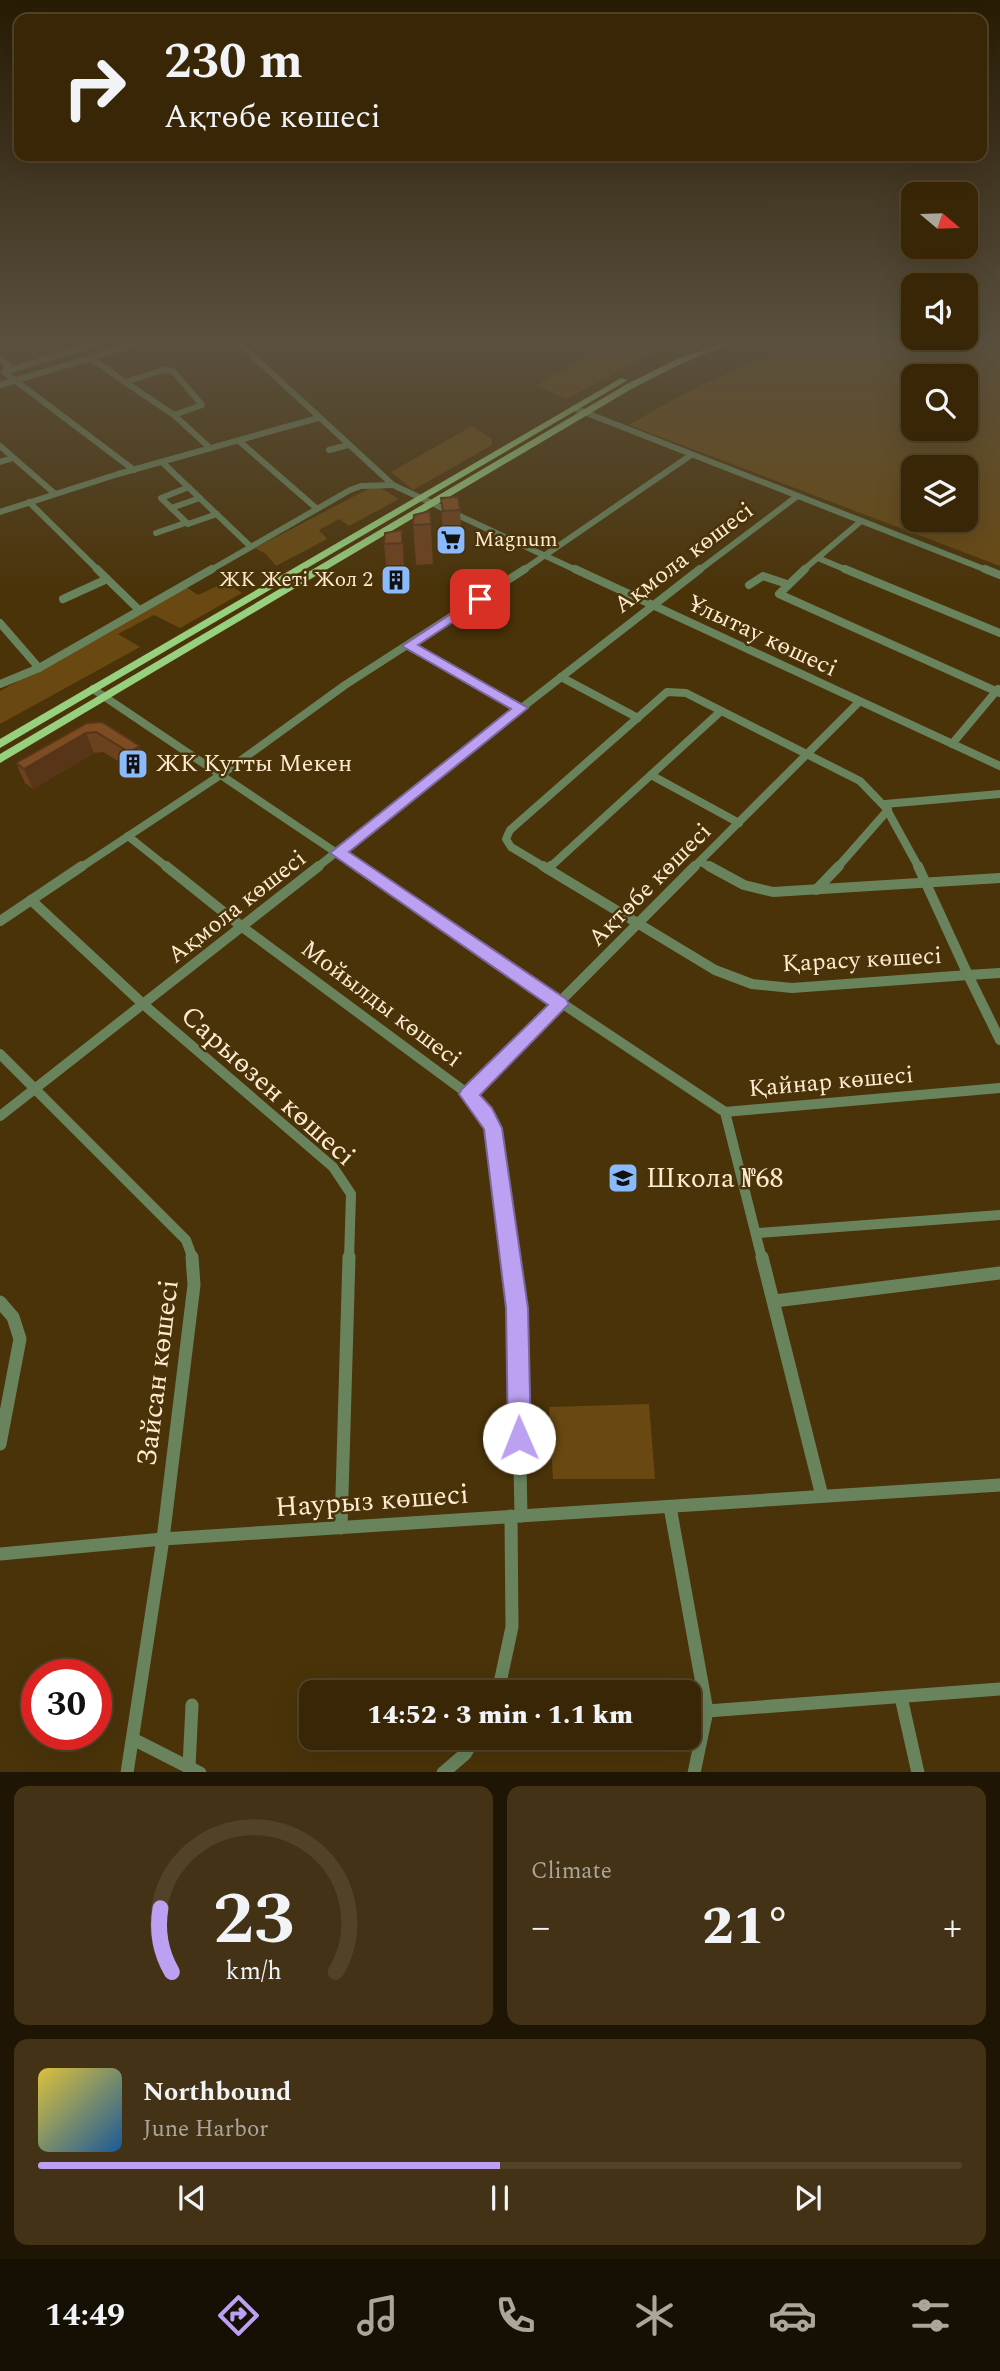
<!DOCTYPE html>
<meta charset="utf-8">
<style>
:root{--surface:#382607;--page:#433215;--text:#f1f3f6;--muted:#aba59b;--line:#524328;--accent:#bca0f2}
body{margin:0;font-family:Spectral,serif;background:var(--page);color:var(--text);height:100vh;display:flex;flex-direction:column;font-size:26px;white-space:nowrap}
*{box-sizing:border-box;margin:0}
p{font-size:23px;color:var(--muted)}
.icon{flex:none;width:38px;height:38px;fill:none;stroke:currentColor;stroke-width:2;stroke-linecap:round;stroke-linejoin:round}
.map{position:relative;height:1772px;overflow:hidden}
.details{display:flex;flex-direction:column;gap:14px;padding:14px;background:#1f1504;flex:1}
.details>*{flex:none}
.guide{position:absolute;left:14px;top:14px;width:973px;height:147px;border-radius:14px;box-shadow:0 7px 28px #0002,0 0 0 2px var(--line);background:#382607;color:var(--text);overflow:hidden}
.needle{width:46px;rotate:109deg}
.buttons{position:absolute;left:901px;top:182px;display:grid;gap:14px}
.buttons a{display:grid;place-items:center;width:77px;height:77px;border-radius:14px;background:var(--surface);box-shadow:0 7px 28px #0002,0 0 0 2px var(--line);font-size:35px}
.speed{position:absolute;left:21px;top:1659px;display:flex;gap:14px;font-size:35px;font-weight:700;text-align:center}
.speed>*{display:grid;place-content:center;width:91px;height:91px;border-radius:50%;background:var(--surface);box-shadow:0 7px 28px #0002,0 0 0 2px var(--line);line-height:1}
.speed .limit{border:10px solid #d22;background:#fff;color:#111}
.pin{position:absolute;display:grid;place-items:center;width:60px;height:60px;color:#fff;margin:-30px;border-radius:14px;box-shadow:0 4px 10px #0006}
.me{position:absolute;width:77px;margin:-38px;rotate:359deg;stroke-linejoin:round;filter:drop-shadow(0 0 5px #0008)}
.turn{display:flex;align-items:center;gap:24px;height:147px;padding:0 35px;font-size:32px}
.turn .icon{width:91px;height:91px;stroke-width:2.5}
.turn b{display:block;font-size:49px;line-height:60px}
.big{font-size:52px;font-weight:800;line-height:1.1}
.details .widget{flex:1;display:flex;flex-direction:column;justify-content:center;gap:10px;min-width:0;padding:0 24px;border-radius:14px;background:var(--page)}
.details .dial{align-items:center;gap:0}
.dial svg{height:182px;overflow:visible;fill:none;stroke:var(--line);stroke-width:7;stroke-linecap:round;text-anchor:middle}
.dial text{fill:var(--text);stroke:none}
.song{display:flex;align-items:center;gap:21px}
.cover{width:84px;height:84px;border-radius:10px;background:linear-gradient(135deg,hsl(50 70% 55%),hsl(210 70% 35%))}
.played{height:7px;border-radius:4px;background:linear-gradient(90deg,var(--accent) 50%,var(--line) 50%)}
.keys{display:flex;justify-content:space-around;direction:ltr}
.heat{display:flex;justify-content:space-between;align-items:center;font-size:38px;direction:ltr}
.details .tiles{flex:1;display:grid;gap:14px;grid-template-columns:1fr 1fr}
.widget:last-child{grid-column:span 2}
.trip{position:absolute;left:299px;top:1680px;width:402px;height:70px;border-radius:14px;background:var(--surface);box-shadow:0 7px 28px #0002,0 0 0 2px var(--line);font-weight:800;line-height:70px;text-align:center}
.menu{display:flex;height:112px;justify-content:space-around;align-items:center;background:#160f03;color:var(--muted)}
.menu .icon{width:49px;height:49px}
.menu .current{color:var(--accent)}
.menu b{font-size:32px;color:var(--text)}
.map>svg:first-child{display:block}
.green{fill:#694911;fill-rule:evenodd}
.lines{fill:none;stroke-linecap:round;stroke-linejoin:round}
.minor-far3{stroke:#69845d;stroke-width:6}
.minor-far2{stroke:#69845d;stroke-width:8}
.minor-far1{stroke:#69845d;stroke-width:10}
.minor{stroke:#69845d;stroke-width:13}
.major{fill:#97d07e;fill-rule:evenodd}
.wall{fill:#6c411e}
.shaded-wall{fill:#583518}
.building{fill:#7e4c23;stroke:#583518;stroke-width:2}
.route{fill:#bca0f2;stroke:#7a689d;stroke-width:2}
.labels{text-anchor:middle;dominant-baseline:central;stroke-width:5;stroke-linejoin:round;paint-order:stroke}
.far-poi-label{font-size:21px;fill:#fdebd0;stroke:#4a3309;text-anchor:start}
.street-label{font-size:24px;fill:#fdebd0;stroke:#4a3309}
.poi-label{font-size:24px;fill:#fdebd0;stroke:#4a3309;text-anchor:start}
.near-street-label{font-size:28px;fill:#fdebd0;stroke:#4a3309}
.near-poi-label{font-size:28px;fill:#fdebd0;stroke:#4a3309;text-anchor:start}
</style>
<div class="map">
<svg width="1000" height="1773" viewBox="0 0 1000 1773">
<rect width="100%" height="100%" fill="#4a3309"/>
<g class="green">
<polygon points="610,344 671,344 566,399 536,385"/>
<path d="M 802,344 L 1000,344 L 1000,566 L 629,425 C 686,391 739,365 802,344 ZM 966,376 L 966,429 L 914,429 L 914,376 ZM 966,467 L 966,520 L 914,520 L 914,467 Z"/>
<polygon points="472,426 492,439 492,445 413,490 391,472"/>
<polygon points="376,485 399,499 349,526 339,519 319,530 327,539 276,566 266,554 255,548"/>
<polygon points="226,582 242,593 180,628 154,615 118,634 140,647 0,724 0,691 186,587 198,595"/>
<polygon points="649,1404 655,1479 553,1479 549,1407"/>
</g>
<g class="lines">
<g class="minor-far3">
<polyline points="134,344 91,358 125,382 163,370 173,371 202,405 174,415 210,448"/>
<polyline points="240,344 393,485 578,571"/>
<polyline points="0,359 9,366 4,372 134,470"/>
<polyline points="5,372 94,344"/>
<polyline points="125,382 174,415"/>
<polyline points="0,385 91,358"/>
<polyline points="574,408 989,571"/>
<polyline points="239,441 316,508"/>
<polyline points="0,446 54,493"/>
<polyline points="329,450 348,445"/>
<polyline points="0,462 13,458"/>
<polyline points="162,462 250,546"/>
<polyline points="189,487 161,498 188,524 217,514"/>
<polyline points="29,502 99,571"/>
<polyline points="171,508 200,498"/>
<polyline points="0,512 118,474 318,418"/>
<polyline points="156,533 185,523"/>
<polyline points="818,558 849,571"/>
<polyline points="209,571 350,490 361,486 393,485"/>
<polyline points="522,571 691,455"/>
<polyline points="698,571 796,497"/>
<polyline points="802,571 860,522"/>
</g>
<g class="minor-far2">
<polyline points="97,569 138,609"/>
<polyline points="575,569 1000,766"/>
<polyline points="805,569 779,594 1000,693"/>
<polyline points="845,569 1000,633"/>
<polyline points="985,569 1000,575"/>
<polyline points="749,585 763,576 787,584"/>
<polyline points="63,599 107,579"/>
<polyline points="0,623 39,668"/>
<polyline points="408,646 521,708"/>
<polyline points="561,677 638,718"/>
<polyline points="0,684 39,668 212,569"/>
<polyline points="93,689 359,868"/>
<polyline points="952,744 998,689"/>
<polyline points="651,775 739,823"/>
<polyline points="885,804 1000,794"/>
<polyline points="128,836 168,868"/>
<polyline points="701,862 712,868"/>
<polyline points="80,868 222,774 345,685 525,569"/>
<polyline points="316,868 700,569"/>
<polyline points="546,868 511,847 506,839 510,830 667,692 686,693 860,781 886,808 919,868"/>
<polyline points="549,868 721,711"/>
<polyline points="693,868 859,702"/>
<polyline points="837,868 888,810"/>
</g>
<g class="minor-far1">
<polyline points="166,866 241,926 468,1094 486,1114 493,1128 510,1259"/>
<polyline points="356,866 725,1112 1000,1088"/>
<polyline points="543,866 715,970 752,984 792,988 968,975"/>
<polyline points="709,866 744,885 773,892 1000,878"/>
<polyline points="918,866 968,975"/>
<polyline points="548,869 551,866"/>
<polyline points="816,890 839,866"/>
<polyline points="31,900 143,1004 333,1167 351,1194 349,1259"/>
<polyline points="0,921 82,866"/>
<polyline points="968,975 1000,1040"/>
<polyline points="968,975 1000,973"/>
<polyline points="0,1054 186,1240 193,1259"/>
<polyline points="468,1094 695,866"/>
<polyline points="725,1112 762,1259"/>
<polyline points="0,1116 319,866"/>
<polyline points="758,1233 1000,1215"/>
</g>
<g class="minor">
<polyline points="510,1257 517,1308 521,1516"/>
<polyline points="762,1257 822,1496"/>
<polyline points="775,1301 1000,1273"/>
<polyline points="0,1302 13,1317 20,1339 0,1444"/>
<polyline points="670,1507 707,1711 694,1773"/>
<polyline points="341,1528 349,1257"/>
<polyline points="0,1554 163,1539 1000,1485"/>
<polyline points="498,1692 512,1627 511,1516"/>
<polyline points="901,1697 918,1773"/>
<polyline points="707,1711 1000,1689"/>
<polyline points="133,1739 200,1773"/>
<polyline points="189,1767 192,1705"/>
<polyline points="127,1773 163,1539 194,1285 192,1257"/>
<polyline points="443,1773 465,1754 475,1738"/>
</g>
<g class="major">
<polygon points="720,344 729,344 681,364 633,388 0,763 0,754 627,384 675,360"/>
<polygon points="621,378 628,380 0,748 0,739"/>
</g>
</g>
<g class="wall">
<polygon points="441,498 460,510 462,550 445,551 443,538"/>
<polygon points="430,511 433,564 416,565 413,525"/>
<polygon points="402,530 405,584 388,585 384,544"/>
<polygon points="102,722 147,766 136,772 103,752 94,753 33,789 25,783 16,763"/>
</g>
<g class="shaded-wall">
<polygon points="86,733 94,753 33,789 24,769"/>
<polygon points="140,746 147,766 136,772 129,752"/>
</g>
<g class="building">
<polygon points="458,497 460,510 443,511 441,498"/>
<polygon points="430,511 431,524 413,525 414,515"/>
<polygon points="402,530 402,543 384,544 385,533"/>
<polygon points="102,722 140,746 129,752 96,732 86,733 24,769 16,763 87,723"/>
</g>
<linearGradient id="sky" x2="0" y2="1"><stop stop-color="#291c05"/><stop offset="0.58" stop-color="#5a503e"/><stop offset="1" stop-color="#5a503e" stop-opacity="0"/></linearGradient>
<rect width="1000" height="592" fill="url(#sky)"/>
<polygon class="route" points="480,595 487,599 485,601 418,645 528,708 349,852 566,999 569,1004 480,1095 492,1108 502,1128 528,1308 531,1438 527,1446 519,1450 511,1446 508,1438 506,1308 484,1129 459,1094 462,1089 548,1005 330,853 511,709 402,646"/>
<defs>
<g id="supermarket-square" transform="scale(1.575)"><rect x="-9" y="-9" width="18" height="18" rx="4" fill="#8abafc" stroke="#4a3309"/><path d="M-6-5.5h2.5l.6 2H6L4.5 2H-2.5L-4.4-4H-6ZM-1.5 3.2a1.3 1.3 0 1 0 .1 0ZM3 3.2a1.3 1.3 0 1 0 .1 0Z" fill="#111"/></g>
<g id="building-square" transform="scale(1.575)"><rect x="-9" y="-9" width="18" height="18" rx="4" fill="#8abafc" stroke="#4a3309"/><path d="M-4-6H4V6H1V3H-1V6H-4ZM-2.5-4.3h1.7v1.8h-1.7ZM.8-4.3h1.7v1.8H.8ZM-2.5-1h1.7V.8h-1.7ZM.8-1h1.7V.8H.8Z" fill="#111"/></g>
<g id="school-square" transform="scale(1.575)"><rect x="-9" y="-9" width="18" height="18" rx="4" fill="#8abafc" stroke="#4a3309"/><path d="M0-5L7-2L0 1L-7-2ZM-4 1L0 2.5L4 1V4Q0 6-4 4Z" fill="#111"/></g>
</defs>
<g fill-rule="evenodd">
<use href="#supermarket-square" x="451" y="540"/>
<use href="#building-square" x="396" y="580"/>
<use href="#building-square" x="133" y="764"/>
<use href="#school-square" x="623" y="1178"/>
</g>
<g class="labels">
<g class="far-poi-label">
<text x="474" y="540">Magnum</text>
<text x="373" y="580" text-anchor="end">ЖК Жеті Жол 2</text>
</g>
<g class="street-label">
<text transform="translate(684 558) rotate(-37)">Ақмола көшесі</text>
<text transform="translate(762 636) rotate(25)">Ұлытау көшесі</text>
<text transform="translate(650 885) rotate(-45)">Ақтөбе көшесі</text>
<text transform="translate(237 907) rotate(-38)">Ақмола көшесі</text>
<text transform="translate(862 960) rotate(-3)">Қарасу көшесі</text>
<text transform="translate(381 1004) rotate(37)">Мойылды көшесі</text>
<text transform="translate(831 1082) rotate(-5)">Қайнар көшесі</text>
</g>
<g class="poi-label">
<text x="156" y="764">ЖК Кутты Мекен</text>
</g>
<g class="near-street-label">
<text transform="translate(268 1086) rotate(42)">Сарыөзен көшесі</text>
<text transform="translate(158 1373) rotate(-83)">Зайсан көшесі</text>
<text transform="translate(372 1501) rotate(-4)">Наурыз көшесі</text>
</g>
<g class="near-poi-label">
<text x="646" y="1178">Школа №68</text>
</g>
</g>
</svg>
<div class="buttons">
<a><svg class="needle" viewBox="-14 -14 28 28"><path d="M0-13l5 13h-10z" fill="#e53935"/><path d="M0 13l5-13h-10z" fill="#aba59b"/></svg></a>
<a><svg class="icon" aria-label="sound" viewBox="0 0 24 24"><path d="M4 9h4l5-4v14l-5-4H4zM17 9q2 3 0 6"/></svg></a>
<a><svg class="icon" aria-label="search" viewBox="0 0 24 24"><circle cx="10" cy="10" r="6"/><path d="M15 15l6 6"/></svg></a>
<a><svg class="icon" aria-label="layers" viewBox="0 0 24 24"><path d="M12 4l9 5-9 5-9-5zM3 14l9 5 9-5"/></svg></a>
</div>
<div class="speed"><div class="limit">30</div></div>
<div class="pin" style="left:480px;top:599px;background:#d93025"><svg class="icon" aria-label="arrive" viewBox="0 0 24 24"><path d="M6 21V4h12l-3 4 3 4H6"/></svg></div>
<svg class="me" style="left:519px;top:1438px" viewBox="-20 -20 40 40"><circle r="19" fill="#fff"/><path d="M0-13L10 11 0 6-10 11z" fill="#bca0f2"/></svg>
<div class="trip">14:52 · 3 min · 1.1 km</div>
<div class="guide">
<div class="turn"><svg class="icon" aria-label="right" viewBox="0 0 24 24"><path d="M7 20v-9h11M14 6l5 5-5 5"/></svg><div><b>230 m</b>Ақтөбе көшесі</div></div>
</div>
</div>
<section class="details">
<div class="tiles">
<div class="widget dial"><svg viewBox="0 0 100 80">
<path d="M14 69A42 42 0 1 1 86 69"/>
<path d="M14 69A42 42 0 0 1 9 41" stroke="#bca0f2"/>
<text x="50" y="56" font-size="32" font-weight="700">23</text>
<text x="50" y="72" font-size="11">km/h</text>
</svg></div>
<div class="widget"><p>Climate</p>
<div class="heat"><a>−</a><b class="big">21°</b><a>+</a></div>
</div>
<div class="widget">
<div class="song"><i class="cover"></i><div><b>Northbound</b><p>June Harbor</p></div></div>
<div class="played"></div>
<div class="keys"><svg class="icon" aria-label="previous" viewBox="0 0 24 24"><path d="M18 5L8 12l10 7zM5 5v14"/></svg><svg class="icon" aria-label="pause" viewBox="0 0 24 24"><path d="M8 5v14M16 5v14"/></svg><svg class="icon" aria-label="next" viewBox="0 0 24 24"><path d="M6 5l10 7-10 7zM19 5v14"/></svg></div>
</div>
</div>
</section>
<nav class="menu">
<b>14:49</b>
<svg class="icon current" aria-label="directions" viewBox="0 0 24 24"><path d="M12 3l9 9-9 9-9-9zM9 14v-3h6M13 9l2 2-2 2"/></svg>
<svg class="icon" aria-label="music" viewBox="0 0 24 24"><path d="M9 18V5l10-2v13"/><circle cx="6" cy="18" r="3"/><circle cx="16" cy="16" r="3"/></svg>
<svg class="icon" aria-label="phone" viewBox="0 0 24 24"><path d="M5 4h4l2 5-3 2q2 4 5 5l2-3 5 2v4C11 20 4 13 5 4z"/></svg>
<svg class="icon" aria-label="climate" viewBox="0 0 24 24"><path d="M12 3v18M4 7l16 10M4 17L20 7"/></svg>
<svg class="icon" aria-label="car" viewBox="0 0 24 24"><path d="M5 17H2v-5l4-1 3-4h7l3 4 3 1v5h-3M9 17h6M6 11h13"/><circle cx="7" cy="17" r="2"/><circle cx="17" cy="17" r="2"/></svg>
<svg class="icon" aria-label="filters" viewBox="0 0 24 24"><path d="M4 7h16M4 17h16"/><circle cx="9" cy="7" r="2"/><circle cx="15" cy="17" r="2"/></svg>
</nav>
